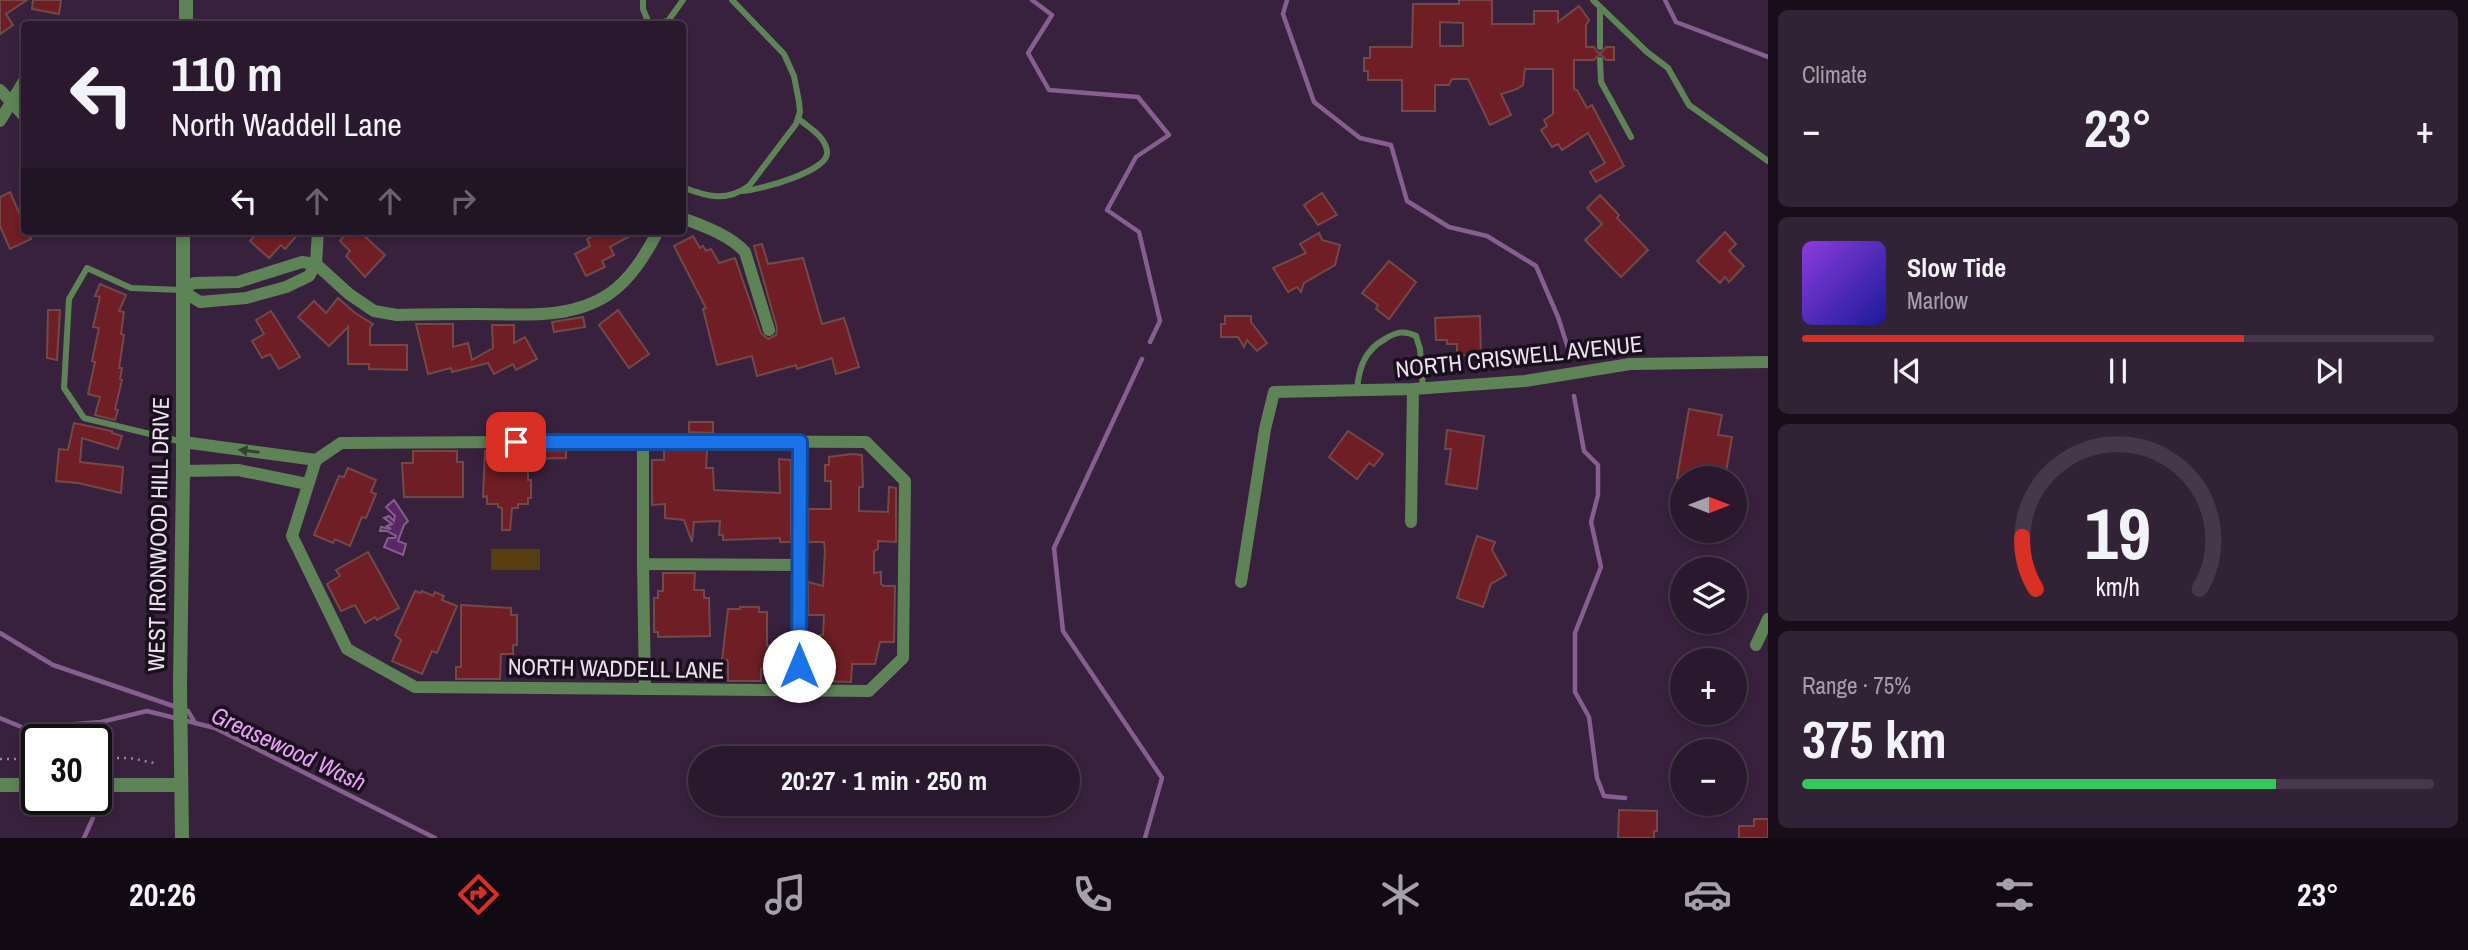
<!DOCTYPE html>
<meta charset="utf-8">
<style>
:root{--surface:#2a192e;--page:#322236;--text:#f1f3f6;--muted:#a5a0aa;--line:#46384a;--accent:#d93025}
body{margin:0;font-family:"Archivo Narrow",sans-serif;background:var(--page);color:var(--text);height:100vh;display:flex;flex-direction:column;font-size:26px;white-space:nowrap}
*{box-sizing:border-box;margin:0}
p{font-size:23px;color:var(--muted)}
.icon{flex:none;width:38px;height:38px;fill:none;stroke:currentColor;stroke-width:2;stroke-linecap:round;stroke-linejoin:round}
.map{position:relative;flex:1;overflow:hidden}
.sheet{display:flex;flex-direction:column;gap:10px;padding:10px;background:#170e19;width:700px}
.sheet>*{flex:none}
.hud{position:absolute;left:21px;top:21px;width:665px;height:214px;border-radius:7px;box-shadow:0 4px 10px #0003,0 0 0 2px var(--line);background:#2a192e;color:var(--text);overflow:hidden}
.needle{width:46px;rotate:90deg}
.buttons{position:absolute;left:1670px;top:466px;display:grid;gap:14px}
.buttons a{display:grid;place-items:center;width:77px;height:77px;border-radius:50%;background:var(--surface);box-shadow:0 4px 10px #0003,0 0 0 2px var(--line);font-size:35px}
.speed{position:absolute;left:21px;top:724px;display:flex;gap:14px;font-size:35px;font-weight:700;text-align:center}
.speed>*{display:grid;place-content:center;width:91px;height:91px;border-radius:50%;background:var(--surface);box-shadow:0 4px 10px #0003,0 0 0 2px var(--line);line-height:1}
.speed .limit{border:4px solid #111;border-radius:10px;background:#fff;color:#111}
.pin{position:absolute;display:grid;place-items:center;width:60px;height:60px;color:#fff;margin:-30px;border-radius:14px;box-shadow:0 4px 10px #0006}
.me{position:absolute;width:77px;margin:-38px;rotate:0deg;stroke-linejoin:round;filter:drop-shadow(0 0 5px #0008)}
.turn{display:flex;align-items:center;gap:24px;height:147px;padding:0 35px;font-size:32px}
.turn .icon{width:91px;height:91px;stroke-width:2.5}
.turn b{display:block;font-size:49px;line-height:60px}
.lanes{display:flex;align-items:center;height:66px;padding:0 35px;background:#0003;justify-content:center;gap:35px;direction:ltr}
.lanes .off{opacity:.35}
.big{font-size:52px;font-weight:700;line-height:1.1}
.sheet .card{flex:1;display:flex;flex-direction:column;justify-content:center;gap:10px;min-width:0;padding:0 24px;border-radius:10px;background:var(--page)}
.sheet .dial{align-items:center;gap:0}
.dial svg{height:182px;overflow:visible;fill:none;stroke:var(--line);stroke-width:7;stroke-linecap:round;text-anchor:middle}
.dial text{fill:var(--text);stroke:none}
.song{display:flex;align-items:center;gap:21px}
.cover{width:84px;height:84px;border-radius:10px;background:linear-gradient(135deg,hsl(270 70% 55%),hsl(240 70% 35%))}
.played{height:7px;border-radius:4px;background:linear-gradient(90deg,var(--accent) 70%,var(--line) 70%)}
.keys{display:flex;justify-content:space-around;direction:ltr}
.heat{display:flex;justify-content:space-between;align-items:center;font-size:38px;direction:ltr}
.charge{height:10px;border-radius:5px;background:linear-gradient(90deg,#34c759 75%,var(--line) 0)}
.trip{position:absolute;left:688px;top:746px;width:392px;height:70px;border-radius:35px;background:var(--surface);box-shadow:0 4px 10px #0003,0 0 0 2px var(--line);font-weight:700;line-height:70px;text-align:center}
.dock{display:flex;height:112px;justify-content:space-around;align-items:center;background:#110a12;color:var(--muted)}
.dock .icon{width:49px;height:49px}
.dock .on{color:var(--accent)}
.dock b{font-size:32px;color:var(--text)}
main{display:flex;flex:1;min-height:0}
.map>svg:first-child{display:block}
.green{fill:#563e0e}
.water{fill:#592764;stroke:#865e8f;stroke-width:2}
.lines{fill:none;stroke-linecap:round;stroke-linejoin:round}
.stream{stroke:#865e8f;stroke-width:4.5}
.building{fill:#6e1e24;stroke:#734948;stroke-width:2;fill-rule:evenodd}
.path{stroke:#9a879e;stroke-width:2.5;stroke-dasharray:2 5;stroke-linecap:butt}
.service{stroke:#5e8357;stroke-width:6}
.minor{stroke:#5e8357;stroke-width:12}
.tertiary{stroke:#5e8357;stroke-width:14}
.oneway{fill:#353d34}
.route-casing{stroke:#114b97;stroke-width:18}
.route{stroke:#1a73e8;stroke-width:12}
.labels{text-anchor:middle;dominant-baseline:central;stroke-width:7;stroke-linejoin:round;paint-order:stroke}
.street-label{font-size:23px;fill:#efe0f2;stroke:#1a0f1c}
.water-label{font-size:24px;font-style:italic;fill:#e8a0f8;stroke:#1a0f1c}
</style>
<main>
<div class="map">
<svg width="1768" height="838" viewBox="0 0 1768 838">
<rect width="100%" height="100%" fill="#38213d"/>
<rect class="green" x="491" y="549" width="49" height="21"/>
<polygon class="water" points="394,500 408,521 404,525 398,541 406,544 403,555 384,547 388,538 395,538 396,536 387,531 380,531 381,527 391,529 387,526 392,524 384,518 389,516 394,521 395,516 386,507"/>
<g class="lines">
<g class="stream">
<polyline points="1032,0 1052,15 1028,53 1049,90 1138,97 1169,135 1136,157 1107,210 1139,232 1160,321 1150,342"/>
<polyline points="1287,0 1283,14 1314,102 1360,138 1391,145 1407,201 1449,227 1487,236 1536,266 1558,317 1568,348"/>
<polyline points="1665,0 1676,22 1768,57"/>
<polyline points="1142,359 1054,548 1063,631 1162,778 1145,838"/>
<polyline points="1574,396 1584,451 1598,465 1598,495 1591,522 1601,567 1575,633 1575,692 1589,717 1597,778 1604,796 1625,798"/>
<polyline points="0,633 53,665 188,711 195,723"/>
<polyline points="0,718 24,728 101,722 147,711 215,728 435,838"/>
<polyline points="84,838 93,818"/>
</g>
</g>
<g class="building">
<polygon points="0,0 27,0 6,14 13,25 0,34"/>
<polygon points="33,0 61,0 59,14 32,9"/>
<path d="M 1459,0 L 1492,0 L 1492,24 L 1534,24 L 1534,11 L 1558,11 L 1558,22 L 1579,6 L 1589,20 L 1586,25 L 1586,47 L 1594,47 L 1597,52 L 1601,53 L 1606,47 L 1614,47 L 1614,60 L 1606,60 L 1600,54 L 1594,60 L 1574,60 L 1574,89 L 1577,90 L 1587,108 L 1592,105 L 1624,166 L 1596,182 L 1590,172 L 1605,163 L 1588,133 L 1562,150 L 1558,144 L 1552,147 L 1541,130 L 1547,126 L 1544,120 L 1553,114 L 1553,69 L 1525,69 L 1523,85 L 1517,89 L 1501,94 L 1511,115 L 1490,125 L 1468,79 L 1452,79 L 1449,85 L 1435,85 L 1435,111 L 1402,111 L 1402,80 L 1368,80 L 1368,71 L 1364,71 L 1364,58 L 1370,58 L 1370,47 L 1412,47 L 1413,4 L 1459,4 ZM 1440,22 L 1463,23 L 1463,46 L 1440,46 Z"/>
<polygon points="10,192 24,224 24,231 28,231 31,239 10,249 0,226 0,197"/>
<polygon points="1322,193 1337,215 1318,225 1304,205"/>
<polygon points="1600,195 1619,215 1617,218 1648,250 1621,277 1585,240 1602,224 1587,208"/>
<polygon points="259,231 301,231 285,249 281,245 269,258 250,241"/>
<polygon points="348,231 359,231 385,255 365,277 346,256 350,251 340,241"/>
<polygon points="603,231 639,231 610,247 614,255 602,261 605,267 586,276 575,254 590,246 587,239"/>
<polygon points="1725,232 1736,244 1729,251 1744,266 1729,282 1725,277 1720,283 1697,261"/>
<polygon points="1319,233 1322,240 1340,245 1335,265 1304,283 1301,292 1297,287 1288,292 1273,268 1306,253 1300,244"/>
<polygon points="693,236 700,248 703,246 706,251 711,249 719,263 735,258 761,333 768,339 776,335 777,328 754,246 762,244 768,264 803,258 822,324 844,318 859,367 836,374 832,358 797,369 796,365 757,376 752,356 717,365 703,309 706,308 674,246"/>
<polygon points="1389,261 1416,282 1389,319 1376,309 1378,305 1362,293"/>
<polygon points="100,284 126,295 119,311 124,312 121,334 124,335 119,368 122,368 120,379 122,380 115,409 118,410 115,420 95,415 100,397 88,394 95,362 92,361 99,328 93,327 100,297 95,296"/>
<polygon points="338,298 355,313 373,324 370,328 370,345 407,345 407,370 369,369 369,364 348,364 348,327 329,346 298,317 314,301 326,313"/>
<polygon points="48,310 60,310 57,360 47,358"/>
<polygon points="618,310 649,354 629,368 599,325"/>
<polygon points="271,311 300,357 279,369 270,354 262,358 252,341 264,334 256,320"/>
<polygon points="1225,316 1251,316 1251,322 1267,343 1257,351 1247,340 1244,347 1238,337 1221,337 1221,324 1225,324"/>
<polygon points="1480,316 1481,359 1468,359 1468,355 1457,356 1457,344 1447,344 1447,340 1436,340 1435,318"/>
<polygon points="583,317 585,327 554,332 552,322"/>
<polygon points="416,324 453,324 453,347 468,343 472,360 493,348 492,325 514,325 514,343 525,337 537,359 516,370 513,364 494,374 488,363 452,372 451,368 428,374"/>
<polygon points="1689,409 1722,415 1718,435 1732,437 1725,478 1677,478"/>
<polygon points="689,422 713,422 713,433 689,432"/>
<polygon points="74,423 112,431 112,433 122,436 118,449 82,438 80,462 123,467 121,493 78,483 56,481 59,449 68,450"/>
<polygon points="1447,430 1484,436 1477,489 1446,484 1451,449 1445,449"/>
<polygon points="1348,431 1383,454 1374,466 1369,463 1357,479 1329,457"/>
<polygon points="566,450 566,458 528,459 528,480 531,480 531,498 528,498 528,504 518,504 518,508 512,508 510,530 502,530 502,508 498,507 498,504 487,504 487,496 483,497 485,451"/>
<polygon points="664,450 707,450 706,468 713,468 714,490 780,493 779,459 791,460 791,542 780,542 780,538 723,540 723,535 719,535 720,521 694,522 692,542 684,520 665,518 665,504 652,505 652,460 664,460"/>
<polygon points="413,451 457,451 457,462 463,462 463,497 404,497 402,463 413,463"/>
<polygon points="852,454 862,455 863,487 859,487 859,511 888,512 889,487 896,488 896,542 878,541 878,549 874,551 874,573 881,572 881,584 884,586 895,586 894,642 880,642 875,664 852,664 851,682 818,681 818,669 808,669 808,646 820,646 820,635 823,635 824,615 808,615 808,582 823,586 825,551 824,542 808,542 808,509 831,509 831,481 825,481 825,465 829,465 829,457"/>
<polygon points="348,468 376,480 371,492 376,494 366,518 362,517 350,546 335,539 333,543 314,535 339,476 344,477"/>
<polygon points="1477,536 1495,542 1492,550 1506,575 1491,584 1483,607 1457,598"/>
<polygon points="368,552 399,608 377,620 375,617 365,623 355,605 341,611 327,584 340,576 336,570"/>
<polygon points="663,573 695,573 694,590 704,590 704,598 709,598 710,636 658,637 658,632 654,632 654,598 658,598 658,591 663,591"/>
<polygon points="415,591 421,593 422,591 433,596 435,592 444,596 442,600 457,606 437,653 432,651 422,674 392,661 401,640 395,635"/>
<polygon points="461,605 511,608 511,615 517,615 517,645 513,645 513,654 501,654 500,679 456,679 456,667 461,667"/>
<polygon points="740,607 759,607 759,612 767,612 767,646 790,646 790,669 761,669 761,681 728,681 728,663 727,660 722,660 728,609 740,609"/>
<polygon points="1734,675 1746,677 1739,709 1734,708"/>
<polygon points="1619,810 1657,811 1657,831 1654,831 1654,838 1618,838"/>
<polygon points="1754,819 1768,819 1768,838 1739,838 1739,826 1754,826"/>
</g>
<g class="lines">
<g class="path">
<polyline points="96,758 130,758 154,763"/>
<polyline points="0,759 37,759"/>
</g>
<g class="service">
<polyline points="643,0 643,9 648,21 652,24 668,21 683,0"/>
<polyline points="1593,0 1647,52 1668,68 1689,105 1768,161"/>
<polyline points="1600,8 1600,47"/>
<polyline points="1600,60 1601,82 1631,137"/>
<path d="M 682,187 C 708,197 726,202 749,186 L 796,124 L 800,112 L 799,102 L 794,76 L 784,54 L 732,0"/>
<path d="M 743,191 C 759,190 831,171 827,151 C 825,136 809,128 799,119"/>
<polyline points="181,290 131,288 87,268 69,299 64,388 84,418 183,442"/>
<path d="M 1357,389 C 1359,367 1365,350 1385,339 C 1396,332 1404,330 1416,336 L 1420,349 L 1423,388"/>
</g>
<g class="minor">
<polyline points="0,90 24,116"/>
<polyline points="0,121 24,81"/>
<path d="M 682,218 C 703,226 730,235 745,252 L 769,330"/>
<path d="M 318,231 L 316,264 L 349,294 L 374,311 L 397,315 C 424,314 451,314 478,314 C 521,314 571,320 609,294 C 631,279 646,254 658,231"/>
<polygon points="302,262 316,264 309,276 286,287 246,298 200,302 181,290 194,283 238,282"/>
<polygon points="643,441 866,442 905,481 903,658 869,691 415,687 347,649 292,536 316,460 341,443"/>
<polyline points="643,441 643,564 799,565"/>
<polyline points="183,442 316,460"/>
<polyline points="183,471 238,470 307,484"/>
<polyline points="1411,522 1413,389"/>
<polyline points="643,564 645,689"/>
<polyline points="1241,582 1265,429 1274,392 1413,389 1525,381 1630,364 1768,362"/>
<polyline points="1756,645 1768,619"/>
<polyline points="799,691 800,442"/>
</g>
<g class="tertiary">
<polyline points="186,0 186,24"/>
<polyline points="0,785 37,785"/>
<polyline points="96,785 181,785"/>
<polyline points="182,838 180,685 183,471 183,231"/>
</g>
</g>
<defs><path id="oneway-solid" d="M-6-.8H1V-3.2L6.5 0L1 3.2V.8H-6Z" transform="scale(1.75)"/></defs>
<use class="oneway" href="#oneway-solid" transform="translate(249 451) rotate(-172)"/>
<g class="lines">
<g class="route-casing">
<polyline id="route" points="516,442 800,442 799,666"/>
</g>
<use href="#route" class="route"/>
</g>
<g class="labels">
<g class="street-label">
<text transform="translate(1519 356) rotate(-6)">NORTH CRISWELL AVENUE</text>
<text transform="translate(158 534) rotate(-89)">WEST IRONWOOD HILL DRIVE</text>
<text transform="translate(616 668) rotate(1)">NORTH WADDELL LANE</text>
</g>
<g class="water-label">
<text transform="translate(289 748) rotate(25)">Greasewood Wash</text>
</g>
</g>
</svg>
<div class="buttons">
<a><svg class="needle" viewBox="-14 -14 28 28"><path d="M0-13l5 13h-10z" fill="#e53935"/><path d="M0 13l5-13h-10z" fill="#a5a0aa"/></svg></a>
<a><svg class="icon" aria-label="layers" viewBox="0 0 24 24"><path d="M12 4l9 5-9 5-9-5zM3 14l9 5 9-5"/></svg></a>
<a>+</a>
<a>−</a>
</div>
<div class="speed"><div class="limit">30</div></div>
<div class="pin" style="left:516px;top:442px;background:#d93025"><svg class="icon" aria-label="arrive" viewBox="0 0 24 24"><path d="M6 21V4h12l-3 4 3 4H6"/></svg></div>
<svg class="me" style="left:799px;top:666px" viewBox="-20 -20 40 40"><circle r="19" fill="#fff"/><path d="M0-13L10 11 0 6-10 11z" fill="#1a73e8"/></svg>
<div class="trip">20:27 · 1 min · 250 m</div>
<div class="hud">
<div class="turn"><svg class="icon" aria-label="left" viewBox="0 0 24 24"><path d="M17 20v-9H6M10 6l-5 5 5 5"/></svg><div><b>110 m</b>North Waddell Lane</div></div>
<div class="lanes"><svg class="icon" aria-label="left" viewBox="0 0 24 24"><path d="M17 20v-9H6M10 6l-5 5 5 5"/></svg><svg class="icon off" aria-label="ahead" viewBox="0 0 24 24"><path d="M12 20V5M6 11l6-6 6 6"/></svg><svg class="icon off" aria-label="ahead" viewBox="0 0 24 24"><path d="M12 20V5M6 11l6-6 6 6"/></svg><svg class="icon off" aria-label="right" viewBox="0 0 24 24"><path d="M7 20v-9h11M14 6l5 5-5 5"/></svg></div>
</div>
</div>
<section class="sheet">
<div class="card"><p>Climate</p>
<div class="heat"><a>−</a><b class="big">23°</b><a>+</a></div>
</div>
<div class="card">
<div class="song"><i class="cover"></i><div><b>Slow Tide</b><p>Marlow</p></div></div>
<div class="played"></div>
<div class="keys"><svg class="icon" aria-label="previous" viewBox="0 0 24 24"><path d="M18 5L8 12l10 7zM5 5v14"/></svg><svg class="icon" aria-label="pause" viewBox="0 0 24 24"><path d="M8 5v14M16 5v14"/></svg><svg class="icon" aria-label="next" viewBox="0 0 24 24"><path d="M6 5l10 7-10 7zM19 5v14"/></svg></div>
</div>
<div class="card dial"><svg viewBox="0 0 100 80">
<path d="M14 69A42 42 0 1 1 86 69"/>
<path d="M14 69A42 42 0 0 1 8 46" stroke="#d93025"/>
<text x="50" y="56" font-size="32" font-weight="700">19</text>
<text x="50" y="72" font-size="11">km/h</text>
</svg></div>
<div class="card"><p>Range · 75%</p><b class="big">375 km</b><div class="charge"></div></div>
</section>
</main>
<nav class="dock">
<b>20:26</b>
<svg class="icon on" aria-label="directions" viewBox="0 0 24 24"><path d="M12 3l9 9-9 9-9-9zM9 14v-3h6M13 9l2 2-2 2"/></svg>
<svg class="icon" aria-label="music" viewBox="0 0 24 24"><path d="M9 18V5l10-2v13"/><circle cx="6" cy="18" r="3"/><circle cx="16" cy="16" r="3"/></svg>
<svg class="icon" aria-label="phone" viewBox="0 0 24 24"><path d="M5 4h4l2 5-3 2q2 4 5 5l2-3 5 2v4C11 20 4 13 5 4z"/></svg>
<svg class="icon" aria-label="climate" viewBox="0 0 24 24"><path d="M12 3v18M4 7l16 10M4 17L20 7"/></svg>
<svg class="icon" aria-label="car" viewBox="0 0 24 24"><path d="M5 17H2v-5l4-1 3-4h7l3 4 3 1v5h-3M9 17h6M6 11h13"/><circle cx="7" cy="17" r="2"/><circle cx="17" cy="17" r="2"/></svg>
<svg class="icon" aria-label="filters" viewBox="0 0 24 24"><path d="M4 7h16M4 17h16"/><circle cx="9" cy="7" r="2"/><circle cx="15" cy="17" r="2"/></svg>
<b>23°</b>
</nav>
